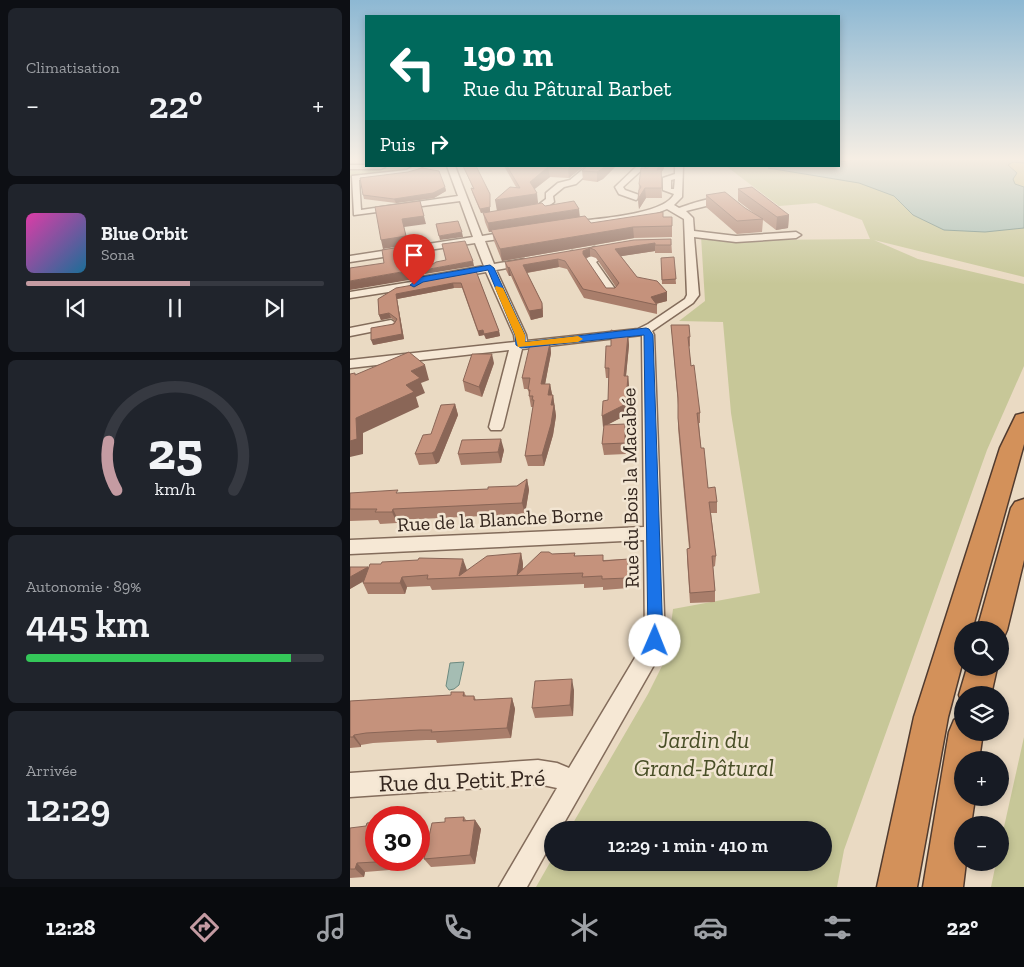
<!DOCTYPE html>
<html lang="fr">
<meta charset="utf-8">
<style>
:root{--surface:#171b24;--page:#20242c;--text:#f1f3f6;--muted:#9ea1a6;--line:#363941;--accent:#c49ba2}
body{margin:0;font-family:"Zilla Slab",serif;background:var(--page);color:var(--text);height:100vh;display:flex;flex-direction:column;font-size:19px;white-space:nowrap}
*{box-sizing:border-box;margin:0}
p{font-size:16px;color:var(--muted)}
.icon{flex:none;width:28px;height:28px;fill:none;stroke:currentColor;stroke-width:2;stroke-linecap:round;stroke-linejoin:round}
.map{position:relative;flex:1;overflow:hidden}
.sheet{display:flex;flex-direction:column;gap:8px;padding:8px;background:#0d0f14;width:350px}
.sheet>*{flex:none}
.hud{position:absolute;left:15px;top:15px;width:475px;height:152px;border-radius:0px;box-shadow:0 2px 8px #0003;background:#00695c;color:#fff;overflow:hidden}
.tools{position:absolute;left:604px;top:621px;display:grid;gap:10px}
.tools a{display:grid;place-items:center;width:55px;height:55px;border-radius:50%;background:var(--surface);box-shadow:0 2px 8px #0003;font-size:25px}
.speed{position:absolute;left:15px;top:806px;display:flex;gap:10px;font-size:25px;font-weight:700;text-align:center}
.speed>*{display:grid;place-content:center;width:65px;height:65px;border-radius:50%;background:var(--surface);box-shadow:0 2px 8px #0003;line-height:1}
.speed .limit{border:8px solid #d22;background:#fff;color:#111}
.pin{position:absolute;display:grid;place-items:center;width:42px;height:42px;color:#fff;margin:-51px -21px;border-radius:50% 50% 50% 0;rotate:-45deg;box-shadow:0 0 5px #0007}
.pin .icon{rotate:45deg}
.me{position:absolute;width:55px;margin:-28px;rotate:1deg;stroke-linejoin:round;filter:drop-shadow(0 0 4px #0008)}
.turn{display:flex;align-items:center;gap:18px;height:105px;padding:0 15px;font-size:22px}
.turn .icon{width:65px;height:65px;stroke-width:2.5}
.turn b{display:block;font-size:35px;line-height:42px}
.then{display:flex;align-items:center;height:48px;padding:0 15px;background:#0003;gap:10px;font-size:19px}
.big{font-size:38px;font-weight:600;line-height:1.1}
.sheet .tile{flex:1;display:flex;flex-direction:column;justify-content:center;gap:8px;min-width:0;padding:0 18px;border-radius:8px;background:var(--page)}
.sheet .dial{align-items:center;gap:0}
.dial svg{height:130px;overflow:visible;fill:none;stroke:var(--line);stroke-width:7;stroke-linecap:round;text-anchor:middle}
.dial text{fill:var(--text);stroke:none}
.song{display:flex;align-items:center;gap:15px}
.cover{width:60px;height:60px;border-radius:8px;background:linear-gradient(135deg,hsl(320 70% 55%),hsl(200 70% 35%))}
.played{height:5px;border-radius:2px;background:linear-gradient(90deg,var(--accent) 55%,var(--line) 55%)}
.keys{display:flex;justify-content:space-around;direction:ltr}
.heat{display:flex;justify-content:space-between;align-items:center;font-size:28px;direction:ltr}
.charge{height:8px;border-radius:4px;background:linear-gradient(90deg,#34c759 89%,var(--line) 0)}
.trip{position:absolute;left:194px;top:821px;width:288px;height:50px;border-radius:25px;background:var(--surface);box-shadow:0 2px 8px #0003;font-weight:600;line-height:50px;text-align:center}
.tab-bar{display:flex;height:80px;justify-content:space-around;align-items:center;background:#090b0e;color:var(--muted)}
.tab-bar .icon{width:35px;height:35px}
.tab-bar .active{color:var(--accent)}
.tab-bar b{font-size:22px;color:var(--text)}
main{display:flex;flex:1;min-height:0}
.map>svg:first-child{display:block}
.green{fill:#c7c798}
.water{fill:#a5bdb3;stroke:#6d8a80}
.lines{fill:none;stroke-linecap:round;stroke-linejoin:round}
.minor-casing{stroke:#836c5b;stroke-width:3}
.highway-casing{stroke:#513b2f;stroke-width:3}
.minor{fill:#f6e8d5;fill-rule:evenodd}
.highway{fill:#d3915a;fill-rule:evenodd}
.wall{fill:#a97e6b;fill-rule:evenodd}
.shaded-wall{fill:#8a6657}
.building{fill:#c5927c;stroke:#8a6657;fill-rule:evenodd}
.route{fill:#1a73e8;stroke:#114b97}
.slow{fill:#f59e0b}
.labels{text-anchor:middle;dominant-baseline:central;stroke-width:5;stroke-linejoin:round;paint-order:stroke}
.street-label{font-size:20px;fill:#34261e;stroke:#f2e5d2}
.near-park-label{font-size:24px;font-style:italic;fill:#494f27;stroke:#f2e5d2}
.near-street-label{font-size:24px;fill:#34261e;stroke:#f2e5d2}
</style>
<main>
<section class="sheet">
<div class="tile"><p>Climatisation</p>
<div class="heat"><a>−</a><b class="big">22°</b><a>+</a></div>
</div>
<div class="tile">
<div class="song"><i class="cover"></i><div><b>Blue Orbit</b><p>Sona</p></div></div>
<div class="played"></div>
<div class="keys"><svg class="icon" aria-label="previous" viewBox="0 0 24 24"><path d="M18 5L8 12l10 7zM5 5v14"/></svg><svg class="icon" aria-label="pause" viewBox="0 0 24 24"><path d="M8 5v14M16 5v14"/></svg><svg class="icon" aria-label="next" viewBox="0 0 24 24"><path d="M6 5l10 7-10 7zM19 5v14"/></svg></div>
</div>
<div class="tile dial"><svg viewBox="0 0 100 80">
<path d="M14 69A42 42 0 1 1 86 69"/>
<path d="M14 69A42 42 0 0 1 9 39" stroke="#c49ba2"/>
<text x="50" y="56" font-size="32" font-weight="700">25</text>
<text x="50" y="72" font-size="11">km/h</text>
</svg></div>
<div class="tile"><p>Autonomie · 89%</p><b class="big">445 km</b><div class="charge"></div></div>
<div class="tile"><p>Arrivée</p><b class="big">12:29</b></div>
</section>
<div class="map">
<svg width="674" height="887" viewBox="0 0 674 887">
<rect width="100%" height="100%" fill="#eadac3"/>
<g class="green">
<polygon points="489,160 674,160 674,277 524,240 568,259 674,284 674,366 637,450 494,850 487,887 186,887 202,859 202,862 472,862 472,830 219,830 298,694 317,656 323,609 410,593 381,413 373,322 329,321 355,301 351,236 390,242 413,240 520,239 512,220 466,203 429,206 376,166 489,166"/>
<polygon points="0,168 60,168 59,171 0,178"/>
<polygon points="674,737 674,887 641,887 646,863 650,862 650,845"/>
</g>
<g class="water">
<polygon points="504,160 674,160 674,163 663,162 658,165 667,173 663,179 665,184 674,187 674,228 635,232 594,230 563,215 544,196 509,183 418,168 489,166 489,162"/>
<polygon points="114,662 109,685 104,689 99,690 96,686 100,663"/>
</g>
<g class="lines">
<g class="minor-casing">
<g id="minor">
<polygon points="0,165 16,165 16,166 35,167 31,169 0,169"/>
<path d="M 64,166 L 72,167 L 59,174 L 9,180 L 11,210 L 108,196 L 97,166 L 105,166 L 132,236 L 163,231 L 168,234 L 163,237 L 135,241 L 144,264 L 174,259 L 179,262 L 174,265 L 146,270 L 176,335 L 177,341 L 288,329 L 298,324 L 335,299 L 337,295 L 334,219 L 317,209 C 288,222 252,223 221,228 L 216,225 L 221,222 C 243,219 315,215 324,194 L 313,190 L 313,178 L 325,174 L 325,166 L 333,166 L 332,197 L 324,205 L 329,208 C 340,204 371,193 380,200 L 336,211 L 343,218 L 344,231 L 386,236 L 446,232 L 451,235 L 446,238 L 386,242 L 344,237 L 349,295 L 343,303 L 302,331 L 304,335 L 315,641 L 308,658 L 210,830 L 202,830 L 202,842 L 177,887 L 149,887 L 207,788 L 188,784 L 0,797 L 0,773 L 188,760 L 207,763 L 219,768 L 295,641 L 294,540 L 0,554 L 0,540 L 294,527 L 292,335 L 172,349 L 153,427 L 151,430 L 141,430 L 139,427 L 159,350 L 0,368 L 0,360 L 165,342 L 164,335 L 136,272 L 74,283 L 64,288 L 0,298 L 0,292 L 61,282 L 71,277 L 134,266 L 125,243 L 0,262 L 0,256 L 123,237 L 110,201 L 4,215 L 2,176 L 57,170 ZM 325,179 L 324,189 L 321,189 L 321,180 Z"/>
<polygon points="237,166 246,166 226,184 214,187 203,196 204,202 193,210 173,213 173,209 187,206 196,199 196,193 208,183 220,180"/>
<polygon points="287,166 296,166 273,187 275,190 289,195 290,197 286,200 269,194 265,187"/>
<path d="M 244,247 L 248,248 L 253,257 L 246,262 L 268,293 L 266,295 L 258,295 L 237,264 L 224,261 L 217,254 L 222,251 C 230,253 233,260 242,256 L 239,250 Z"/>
<polygon points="41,320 47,324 45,327 0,336 0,328"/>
</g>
</g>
<g class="highway-casing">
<g id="highway">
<polygon points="674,413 674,444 622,630 612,630 612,664 598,717 567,887 527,887 564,717 650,448 666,415"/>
<polygon points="674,499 674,560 657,630 653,639 650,640 650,630 627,630 661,508 665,502"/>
<polygon points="617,668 647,668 641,695 612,695 612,703 609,695"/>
<polygon points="612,717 612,732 633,732 629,760 612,760 612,798 625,798 621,825 612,825 612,862 616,862 613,887 573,887 599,732 604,720"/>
</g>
</g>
<use href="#minor" class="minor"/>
<use href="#highway" class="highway"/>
</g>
<g class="wall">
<polygon points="113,166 126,166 140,194 140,198 131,213 122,192 121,188 123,188"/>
<polygon points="154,166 234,166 219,178 200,177 184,189 188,203 187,203 195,206 230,216 241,223 322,217 322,237 284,238 152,261 144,241 142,232 139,232 135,222 133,213 147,211 166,187"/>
<polygon points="237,166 266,166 253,179 247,182 233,180 232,171"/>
<polygon points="298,166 314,166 314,168 311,173 312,198 296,198 289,209 288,199 289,184 298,168"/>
<polygon points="95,187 96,191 84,198 46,203 14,199 13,195"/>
<polygon points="388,189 439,215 438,228 426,230 413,220 412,232 387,234 356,207 356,195 395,208 405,214 388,201"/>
<path d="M 321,239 L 322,253 L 305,253 L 305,251 L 271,256 L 287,277 L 317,292 L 317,301 L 306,304 L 307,305 L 307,314 L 234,298 L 217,269 L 209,267 L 177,273 L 192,303 L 193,311 L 193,317 L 181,320 L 161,276 L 159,276 L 156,270 L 155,262 L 284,240 ZM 240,256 L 246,258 L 266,287 L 265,288 L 256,288 L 236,259 Z"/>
<polygon points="324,257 326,284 312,284 311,258"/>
<polygon points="126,271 149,331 150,336 136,339 134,335 129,336 112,288 104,288 47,299 54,339 23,345 45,321 41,318 31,320 29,315 28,299 63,285"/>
<polygon points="321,325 340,337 340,346 339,347 341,366 350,413 350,423 349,423 351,448 358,488 367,502 367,513 361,513 366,556 365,566 363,567 365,591 365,602 340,603 337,559 337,549 339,548 328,428 328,405 322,335"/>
<polygon points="278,335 279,345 276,376 278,376 279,386 278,400 286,399 286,410 257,425 276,435 276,454 254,455 252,444 258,400 259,378 256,378 255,368 261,346"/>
<polygon points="200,343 201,353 195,384 200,384 202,395 203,395 206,416 203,435 194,466 178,466 175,456 183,407 181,407 178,389 174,389 172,378"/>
<polygon points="144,363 132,397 115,391 113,381"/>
<polygon points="105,404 108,415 89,462 86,464 69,465 65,454"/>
<polygon points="154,450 151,463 111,465 108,454"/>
<polygon points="177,479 179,490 175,514 48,520 47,523 30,524 28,520 0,521 0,493 49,493 138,489 167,486"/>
<polygon points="171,553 173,564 173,569 202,554 225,553 225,556 254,560 278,559 279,570 279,588 253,590 253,587 234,588 234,584 82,590 80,586 57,587 55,594 18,594 13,583 13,581 0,589 0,567 117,570"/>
<polygon points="224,690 223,716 185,718 182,708"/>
<polygon points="114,692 116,696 124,696 126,700 162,698 165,709 161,738 87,743 86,740 76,740 23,743 11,745 11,747 0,748 0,701 101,695"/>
<polygon points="114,817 116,820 125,820 131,829 125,864 81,867 74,859 95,822"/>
<polygon points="0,828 54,860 52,869 15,872 14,877 0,878"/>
</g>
<g class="shaded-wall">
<polygon points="221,166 234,166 219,178 218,169"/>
<polygon points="255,166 266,166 253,179 247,182 247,172"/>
<polygon points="309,166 314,166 314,168 307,179 307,170"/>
<polygon points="198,167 200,177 181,192 180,182"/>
<polygon points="95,187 96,191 84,198 46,203 44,199"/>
<polygon points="295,188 296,198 289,209 288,199"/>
<polygon points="187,193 188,203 186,204 147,211 145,200"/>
<polygon points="140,194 140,212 131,213 130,209"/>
<polygon points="70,201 76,224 54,227 58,245 33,249 31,240"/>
<polygon points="229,209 230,218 139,232 138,223"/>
<polygon points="439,215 438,228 426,230 427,217"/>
<polygon points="283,227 284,238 152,261 150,249"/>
<polygon points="112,232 113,237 90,240 89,236"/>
<polygon points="305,243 305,251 266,257 265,249"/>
<polygon points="57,246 60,254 59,280 0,290 0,281 57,271"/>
<polygon points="240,248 240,256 234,259 233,254 233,251"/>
<polygon points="208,259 209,267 175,273 173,265"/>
<polygon points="123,261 124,266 75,274 74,270"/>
<polygon points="159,267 161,276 159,276 158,268"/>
<polygon points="103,283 104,288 47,299 54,339 23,345 21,340 52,334 46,294"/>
<polygon points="317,292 317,301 305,304 301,297"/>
<polygon points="192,303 193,317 181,320 179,311"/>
<polygon points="39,313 41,318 31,320 29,315"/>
<polygon points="133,330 134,335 129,336 128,331"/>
<polygon points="149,331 150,336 136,339 134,334"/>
<polygon points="278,335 279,345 275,386 274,376"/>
<polygon points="200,343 201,353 193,395 191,384"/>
<polygon points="142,354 144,363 132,397 129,387"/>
<polygon points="75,365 79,380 71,383 75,393 66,397 69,407 13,433 13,454 0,457 0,441 6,418 56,385 61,371"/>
<polygon points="278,376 279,386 278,403 286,399 286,410 253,427 252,416 276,400"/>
<polygon points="200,384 202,394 200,406 198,395"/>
<polygon points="203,395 206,416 203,435 194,466 192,455"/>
<polygon points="105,404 108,415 89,462 86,464 82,453"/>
<polygon points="275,424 276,435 276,454 275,443"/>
<polygon points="151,439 154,450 151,463 148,452"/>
<polygon points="177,479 179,490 175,514 172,503"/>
<polygon points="43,509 48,520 47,523 42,512"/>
<polygon points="171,553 173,564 172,575 167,575"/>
<polygon points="113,559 117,570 115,577 109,576"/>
<polygon points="278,559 279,570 279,588 278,578"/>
<polygon points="18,567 23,576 0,589 0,577"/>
<polygon points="52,577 57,587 55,594 50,583"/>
<polygon points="222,679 224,690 223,716 220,705"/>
<polygon points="162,698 165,709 161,738 157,728"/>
<polygon points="4,735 11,745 11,747 3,737"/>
<polygon points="125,820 131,829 125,864 120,855"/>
<polygon points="44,860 54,860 52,869 44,861"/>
<polygon points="7,863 15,872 14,877 5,869"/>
</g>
<g class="building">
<polygon points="113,166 126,166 140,194 140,207 130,209 121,188 124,189"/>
<polygon points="157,166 221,166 218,169 198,167 180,182 187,193 185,194 145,200 160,187 170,188"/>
<polygon points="237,166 255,166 252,169 247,172 232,171"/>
<polygon points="298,166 309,166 307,170 311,169 312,188 295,188 288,199 289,190 291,187 289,184 291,168 298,168"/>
<polygon points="72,168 89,171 95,187 83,193 44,199 13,195 10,178 58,172"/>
<polygon points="402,187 439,215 427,217 388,189"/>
<polygon points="375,192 395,208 413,219 387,221 356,195"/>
<polygon points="70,201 74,216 52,219 56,236 31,240 25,207"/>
<polygon points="224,201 229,209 138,223 133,213 192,203 195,206"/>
<polygon points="313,212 313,217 322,217 322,226 283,227 150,249 141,230 235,216 241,223"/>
<polygon points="108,221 112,232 89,236 86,224"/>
<path d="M 321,239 L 321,245 L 305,245 L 305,243 L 265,249 L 287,277 L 307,281 L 317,292 L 301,297 L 307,305 L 233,289 L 215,261 L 208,259 L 173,265 L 192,303 L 192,309 L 179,311 L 159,267 L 158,268 L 155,262 L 284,240 ZM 240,248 L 245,250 L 269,283 L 265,288 L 256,288 L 233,254 L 233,251 Z"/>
<polygon points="115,241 123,261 74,270 86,262 96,260 92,244"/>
<polygon points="57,246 57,271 0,281 0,268 34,263 32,250"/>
<polygon points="324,257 326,279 312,280 311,258"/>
<polygon points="126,271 149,331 134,334 133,330 128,331 111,283 103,283 46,294 52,334 21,340 21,328 44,324 47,319 39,313 29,315 28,299 46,288 63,285 73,280"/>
<polygon points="321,325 339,325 340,337 338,337 341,366 344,365 350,413 347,413 351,448 354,448 358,488 365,487 367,502 359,502 366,556 362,556 365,591 340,593 337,549 340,548 328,418 328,398"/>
<polygon points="261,330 278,335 274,376 278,376 276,400 286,399 252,416 253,401 258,400 259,368 255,368 256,346 261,346"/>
<polygon points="200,343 191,384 200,384 198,395 203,395 201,405 204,405 201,424 192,455 175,456 184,400 182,400 183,396 179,396 180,390 178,390 180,378 172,378 180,344"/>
<polygon points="59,352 75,365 61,371 70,378 56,385 64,392 6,418 7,439 0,441 0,374 5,373 5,375"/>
<polygon points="122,354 142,354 129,387 113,381"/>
<polygon points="105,404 85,451 82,453 65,454 73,435 81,434 91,405"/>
<polygon points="275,424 275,443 252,444 254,425"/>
<polygon points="151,439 148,452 108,454 112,440"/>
<polygon points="177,479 172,503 43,509 42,512 25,512 27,509 0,509 0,493 48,490 46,493 138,489 138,487 167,486"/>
<polygon points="191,552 199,552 202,554 225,553 224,556 253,555 253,561 278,559 278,578 252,579 252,576 232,577 233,573 77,579 78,575 52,577 50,583 13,583 20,564 31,564 32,562 68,560 69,558 113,559 109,576 137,556 171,553 167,575"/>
<polygon points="0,567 18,567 0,577"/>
<polygon points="222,679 220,705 182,708 185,681"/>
<polygon points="101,692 114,692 113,696 124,696 124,700 162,698 157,728 81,732 82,730 70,730 16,733 4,735 3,737 0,737 0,701 101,695"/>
<polygon points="114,817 113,821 125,820 120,855 74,859 82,823 95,822 95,818"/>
<polygon points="26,822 26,860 44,860 44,861 7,863 5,869 0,869 0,828 16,826 17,823"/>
</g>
<linearGradient id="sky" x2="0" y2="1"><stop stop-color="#8db8d3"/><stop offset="0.56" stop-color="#f6eee4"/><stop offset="1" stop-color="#f6eee4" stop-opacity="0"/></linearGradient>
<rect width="674" height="284" fill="url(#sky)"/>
<polygon class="route" points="140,265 144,268 175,335 175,342 296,328 299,329 303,335 313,641 311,646 305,648 300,646 298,641 294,335 171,348 166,345 165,335 138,270 73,282 64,287 60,285 71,277"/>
<polygon class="slow" points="146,286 153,288 175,335 175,342 228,336 233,339 228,342 168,347 165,335 145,288"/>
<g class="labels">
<g class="street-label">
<text transform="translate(280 488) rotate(-91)">Rue du Bois la Macabée</text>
<text transform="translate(150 519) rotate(-3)">Rue de la Blanche Borne</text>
</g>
<g class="near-park-label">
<text x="354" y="739">Jardin du<tspan x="354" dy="28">Grand-Pâtural</tspan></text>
</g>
<g class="near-street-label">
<text transform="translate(112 780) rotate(-2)">Rue du Petit Pré</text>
</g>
</g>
</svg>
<div class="tools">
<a><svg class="icon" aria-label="search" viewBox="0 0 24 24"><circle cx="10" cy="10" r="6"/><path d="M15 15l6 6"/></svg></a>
<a><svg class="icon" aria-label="layers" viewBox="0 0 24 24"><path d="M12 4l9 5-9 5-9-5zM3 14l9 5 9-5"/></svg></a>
<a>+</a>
<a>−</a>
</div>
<div class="speed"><div class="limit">30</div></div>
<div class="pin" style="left:64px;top:285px;background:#d93025"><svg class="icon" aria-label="arrive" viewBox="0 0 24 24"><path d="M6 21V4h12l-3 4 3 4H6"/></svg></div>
<svg class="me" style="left:305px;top:641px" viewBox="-20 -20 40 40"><circle r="19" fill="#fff"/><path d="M0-13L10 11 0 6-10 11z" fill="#1a73e8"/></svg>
<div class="trip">12:29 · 1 min · 410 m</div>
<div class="hud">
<div class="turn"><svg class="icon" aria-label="left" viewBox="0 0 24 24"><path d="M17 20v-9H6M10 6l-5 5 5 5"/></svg><div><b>190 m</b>Rue du Pâtural Barbet</div></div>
<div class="then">Puis<svg class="icon" aria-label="right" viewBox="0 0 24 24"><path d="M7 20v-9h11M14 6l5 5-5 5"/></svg></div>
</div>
</div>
</main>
<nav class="tab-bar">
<b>12:28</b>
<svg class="icon active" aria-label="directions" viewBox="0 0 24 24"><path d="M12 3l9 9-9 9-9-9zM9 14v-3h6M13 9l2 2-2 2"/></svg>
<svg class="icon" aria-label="music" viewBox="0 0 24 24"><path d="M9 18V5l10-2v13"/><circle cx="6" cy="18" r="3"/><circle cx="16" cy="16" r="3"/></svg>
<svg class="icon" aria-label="phone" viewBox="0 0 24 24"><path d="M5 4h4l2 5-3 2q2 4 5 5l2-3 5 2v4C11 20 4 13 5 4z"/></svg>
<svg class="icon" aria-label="climate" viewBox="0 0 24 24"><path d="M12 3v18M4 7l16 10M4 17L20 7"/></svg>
<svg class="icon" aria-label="car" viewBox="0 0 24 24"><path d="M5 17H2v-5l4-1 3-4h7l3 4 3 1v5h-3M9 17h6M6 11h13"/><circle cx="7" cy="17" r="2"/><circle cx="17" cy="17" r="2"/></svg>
<svg class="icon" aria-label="filters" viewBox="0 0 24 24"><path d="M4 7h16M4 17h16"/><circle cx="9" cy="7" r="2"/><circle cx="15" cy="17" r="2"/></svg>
<b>22°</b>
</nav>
